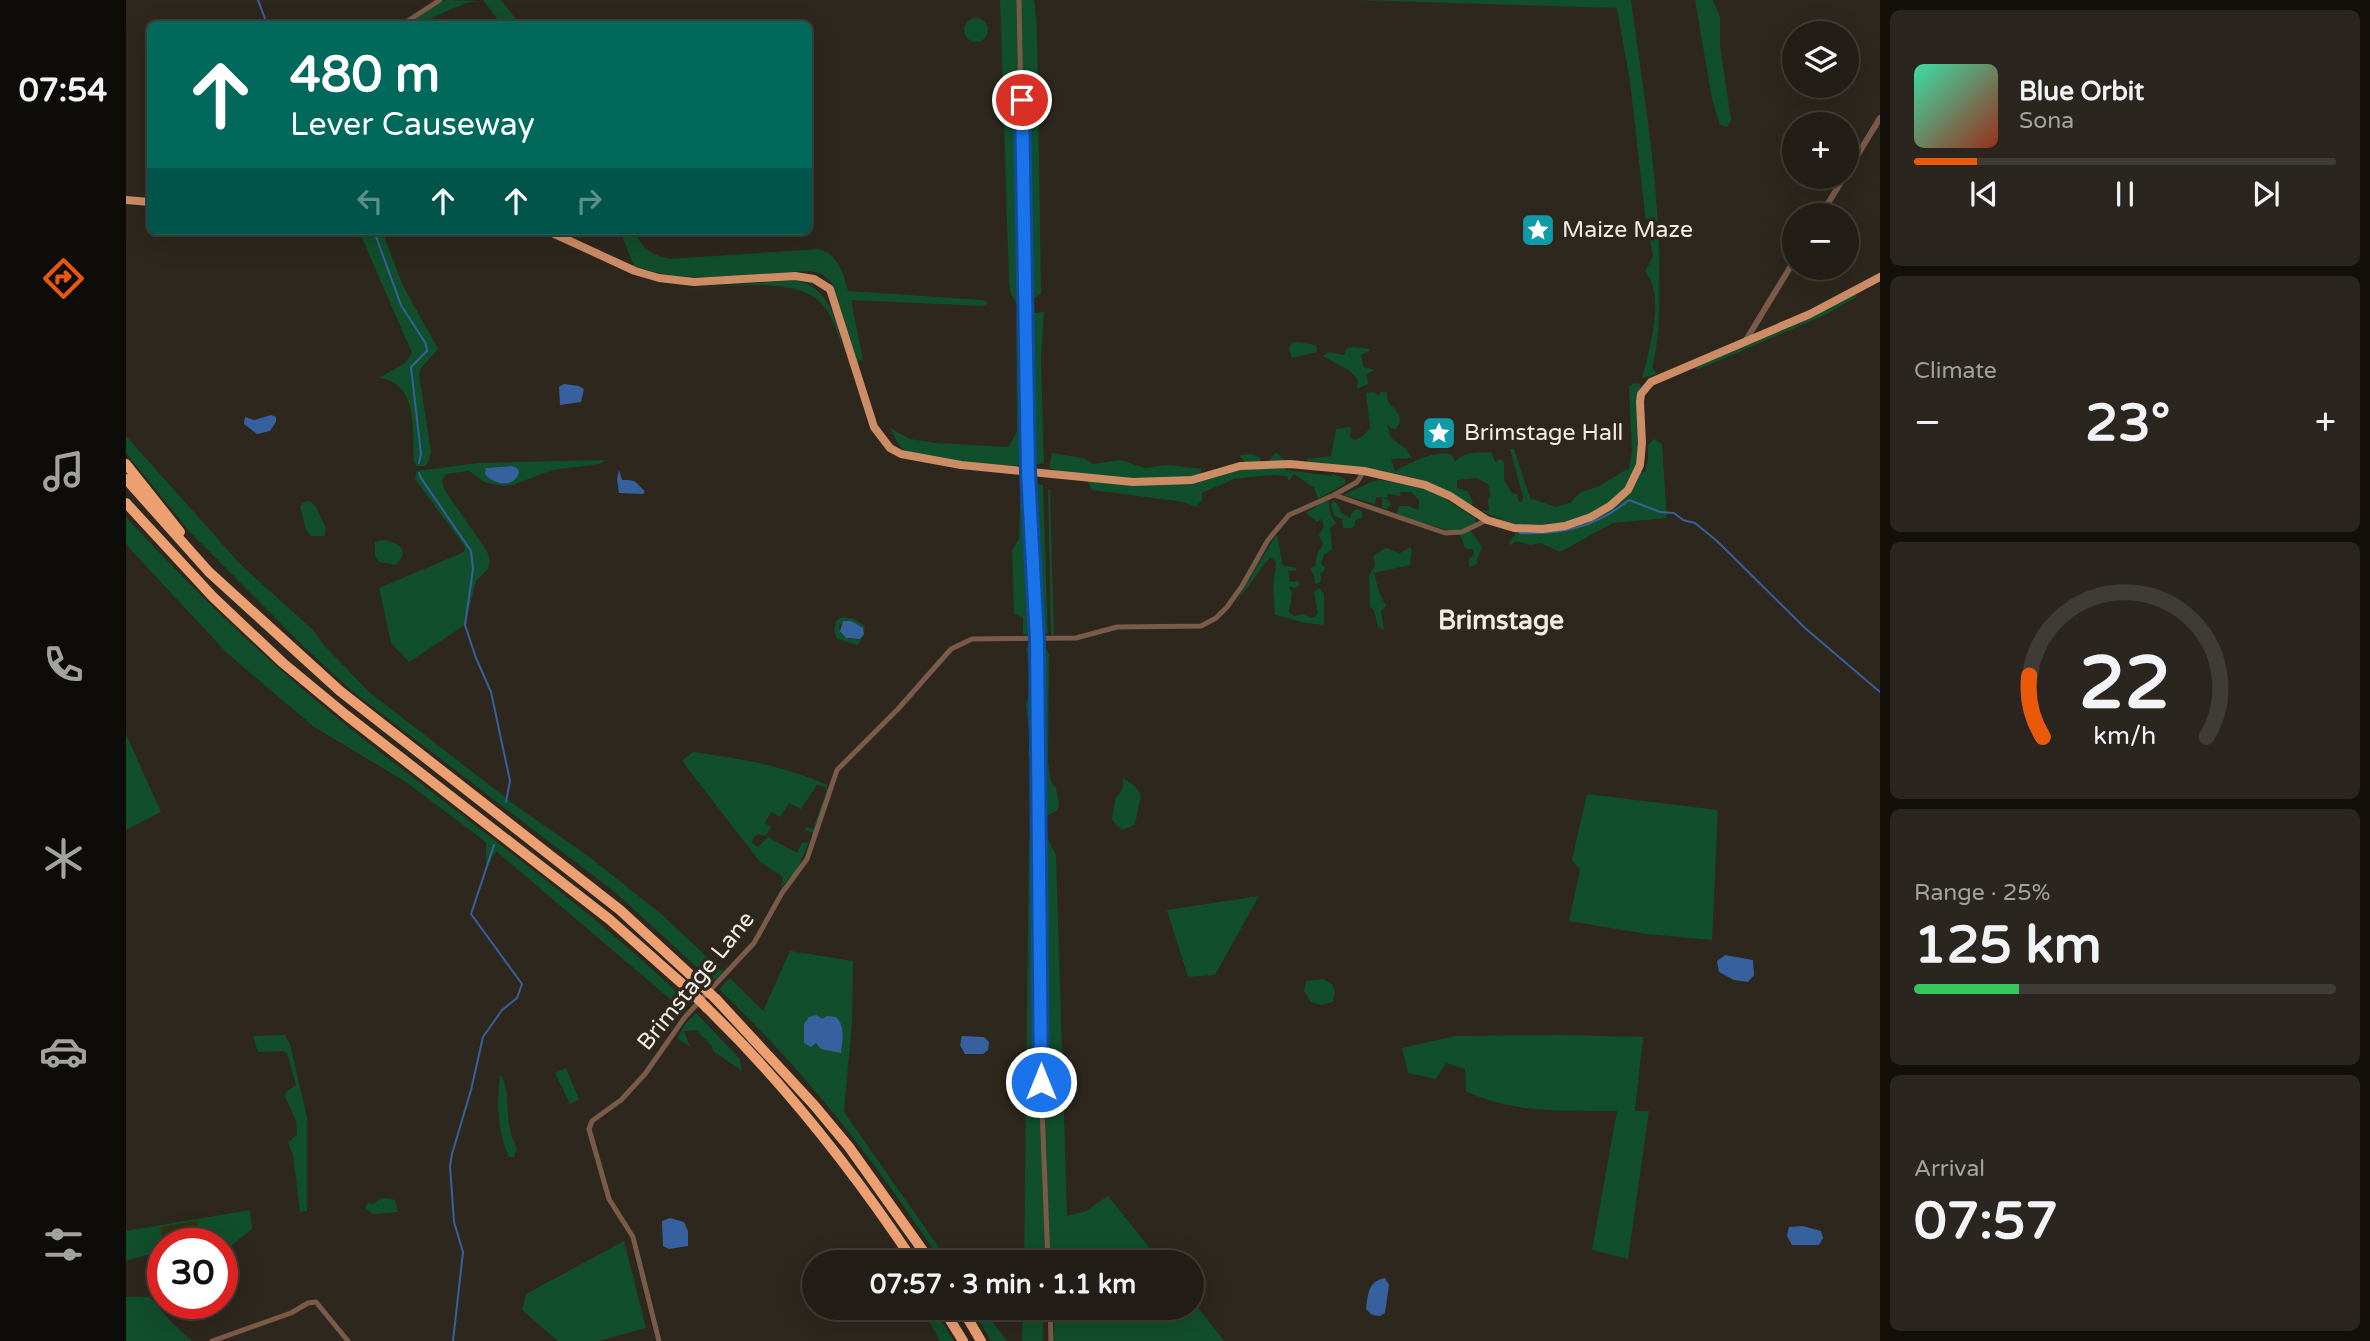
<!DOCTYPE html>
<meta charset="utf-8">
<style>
:root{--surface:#221d16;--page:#2a261f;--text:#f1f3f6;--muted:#a2a2a1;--line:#3f3b35;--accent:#ea580c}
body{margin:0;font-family:"Varela Round",sans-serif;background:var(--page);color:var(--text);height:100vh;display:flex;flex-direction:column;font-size:26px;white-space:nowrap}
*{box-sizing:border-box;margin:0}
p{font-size:23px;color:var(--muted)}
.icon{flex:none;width:38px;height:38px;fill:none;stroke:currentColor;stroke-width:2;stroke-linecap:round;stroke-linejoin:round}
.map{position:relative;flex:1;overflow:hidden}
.side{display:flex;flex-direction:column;gap:10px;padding:10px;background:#13100c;width:490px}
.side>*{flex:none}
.top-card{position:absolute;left:21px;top:21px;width:665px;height:214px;border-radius:10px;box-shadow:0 7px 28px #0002,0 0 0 2px var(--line);background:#00695c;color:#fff;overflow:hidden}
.tools{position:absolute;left:1656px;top:21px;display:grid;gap:14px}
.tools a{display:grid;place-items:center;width:77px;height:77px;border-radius:50%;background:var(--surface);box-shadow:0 7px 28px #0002,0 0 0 2px var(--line);font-size:35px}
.speed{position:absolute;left:21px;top:1228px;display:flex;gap:14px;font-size:35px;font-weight:700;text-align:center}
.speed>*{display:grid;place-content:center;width:91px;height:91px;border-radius:50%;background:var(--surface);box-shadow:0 7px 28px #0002,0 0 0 2px var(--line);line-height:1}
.speed .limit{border:10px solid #d22;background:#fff;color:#111}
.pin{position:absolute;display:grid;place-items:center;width:60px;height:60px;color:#fff;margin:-30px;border:4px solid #fff;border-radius:50%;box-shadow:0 2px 7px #0007}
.me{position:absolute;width:77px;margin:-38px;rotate:0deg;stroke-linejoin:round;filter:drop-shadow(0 0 5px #0008)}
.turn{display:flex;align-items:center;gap:24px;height:147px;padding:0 28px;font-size:32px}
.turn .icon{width:91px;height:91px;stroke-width:2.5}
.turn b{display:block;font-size:49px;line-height:60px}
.lanes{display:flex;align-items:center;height:66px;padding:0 28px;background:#0003;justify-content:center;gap:35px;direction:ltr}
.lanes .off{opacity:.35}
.big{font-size:52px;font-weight:700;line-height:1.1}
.side .widget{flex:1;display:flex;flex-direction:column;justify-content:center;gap:10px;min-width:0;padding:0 24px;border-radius:10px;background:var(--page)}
.side .dial{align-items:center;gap:0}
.dial svg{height:182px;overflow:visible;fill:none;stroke:var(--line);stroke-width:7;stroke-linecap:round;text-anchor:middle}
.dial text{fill:var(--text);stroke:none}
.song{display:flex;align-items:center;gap:21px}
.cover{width:84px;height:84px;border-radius:10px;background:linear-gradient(135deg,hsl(160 70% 55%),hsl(10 70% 35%))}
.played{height:7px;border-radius:4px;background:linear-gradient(90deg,var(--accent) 15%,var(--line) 15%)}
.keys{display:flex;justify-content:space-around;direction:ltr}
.heat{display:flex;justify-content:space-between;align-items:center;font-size:38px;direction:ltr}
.charge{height:10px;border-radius:5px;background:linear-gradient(90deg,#34c759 25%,var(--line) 0)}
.trip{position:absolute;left:676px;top:1250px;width:402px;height:70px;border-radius:35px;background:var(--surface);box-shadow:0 7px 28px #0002,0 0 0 2px var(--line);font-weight:700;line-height:70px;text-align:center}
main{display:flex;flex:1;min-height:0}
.tabs{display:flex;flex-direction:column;width:126px;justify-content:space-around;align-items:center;background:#0e0c09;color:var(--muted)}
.tabs .icon{width:49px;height:49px}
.tabs .active{color:var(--accent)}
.tabs b{font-size:32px;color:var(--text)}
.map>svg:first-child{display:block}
.green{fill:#114e2b;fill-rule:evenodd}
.sand{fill:#372f0e}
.water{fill:#37609e}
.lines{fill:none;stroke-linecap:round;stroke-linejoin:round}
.stream{stroke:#37609e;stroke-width:2}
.minor{stroke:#7a5b49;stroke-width:5}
.tertiary{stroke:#7a5b49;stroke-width:6}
.primary{stroke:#cc8c66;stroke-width:8}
.motorway{stroke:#ec9f71;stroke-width:10}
.motorway-bridge{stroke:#ec9f71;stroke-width:10}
.route-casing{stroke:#114b97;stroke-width:18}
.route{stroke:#1a73e8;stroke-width:12}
.labels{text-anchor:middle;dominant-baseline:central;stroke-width:7;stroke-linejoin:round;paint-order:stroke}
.poi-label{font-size:23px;fill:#f1ede6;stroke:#2d271d;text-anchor:start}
.street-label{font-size:23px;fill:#f1ede6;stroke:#2d271d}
.quarter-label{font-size:26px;font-weight:bold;fill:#f1ede6;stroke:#2d271d}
</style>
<main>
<nav class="tabs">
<b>07:54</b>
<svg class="icon active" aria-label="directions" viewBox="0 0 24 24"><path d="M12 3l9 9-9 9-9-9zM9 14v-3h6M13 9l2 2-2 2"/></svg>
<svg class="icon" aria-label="music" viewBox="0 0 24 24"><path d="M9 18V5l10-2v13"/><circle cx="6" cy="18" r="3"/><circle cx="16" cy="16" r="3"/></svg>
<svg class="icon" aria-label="phone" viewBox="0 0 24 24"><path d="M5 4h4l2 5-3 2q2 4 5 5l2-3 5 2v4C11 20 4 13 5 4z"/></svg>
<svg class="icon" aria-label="climate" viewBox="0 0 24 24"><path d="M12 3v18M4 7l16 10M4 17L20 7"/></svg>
<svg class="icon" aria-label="car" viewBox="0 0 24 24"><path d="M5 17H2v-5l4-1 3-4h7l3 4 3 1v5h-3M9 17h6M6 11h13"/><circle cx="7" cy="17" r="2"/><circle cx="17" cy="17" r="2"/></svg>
<svg class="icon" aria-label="filters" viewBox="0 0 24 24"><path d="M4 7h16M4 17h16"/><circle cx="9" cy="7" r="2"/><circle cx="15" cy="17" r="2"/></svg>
</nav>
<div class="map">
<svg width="1754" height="1341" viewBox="0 0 1754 1341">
<rect width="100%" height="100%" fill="#2d271d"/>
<g class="green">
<path d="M 321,0 L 353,1 C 326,3 307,24 281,24 L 311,4 Z"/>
<polygon points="357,0 375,0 394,24 375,24"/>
<polygon points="874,0 908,0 911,26 915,294 905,300 903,309 894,309 885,295 883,282"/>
<path d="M 1229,0 L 1505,0 C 1518,97 1536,195 1533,292 C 1533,317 1533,343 1526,367 L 1531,374 L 1516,378 C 1523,352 1540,293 1519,272 L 1527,256 L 1519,214 L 1504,82 L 1491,8 Z"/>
<polygon points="1569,0 1587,0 1594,17 1594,45 1605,120 1601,127 1594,125 1586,99"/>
<circle cx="850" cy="30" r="12"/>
<path d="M 233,231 L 256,231 L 277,286 L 312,349 L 295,368 L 293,374 L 305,452 L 302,462 L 299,466 L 291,466 L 288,462 C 286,430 293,383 253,378 L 279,363 L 286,353 Z"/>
<path d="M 494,231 L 508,231 C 517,249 525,255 544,259 L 692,249 C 711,252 718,274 722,291 L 857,300 L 863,303 L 857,306 L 725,300 L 737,360 L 731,361 L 708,286 C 701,276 696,273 684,271 C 625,273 564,286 508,266 Z"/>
<path d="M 668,280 C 707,286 711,328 720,360 C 714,342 709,319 697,305 C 671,274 596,288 559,289 Z"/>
<polygon points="1728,293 1731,297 1697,316 1571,370 1570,367 1663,328"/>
<path d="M 918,312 L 915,359 L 918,463 C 898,470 797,461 779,450 C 772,446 768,435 764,428 L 784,439 L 810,443 L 883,447 L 891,431 L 890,315 Z"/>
<polygon points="1172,342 1190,345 1191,352 1166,358 1163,349 1165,343"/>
<polygon points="1227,347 1243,349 1243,351 1235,355 1238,367 1248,370 1241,374 1242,384 1231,389 1232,380 1224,371 1197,356 1203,352 1218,355 1220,349"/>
<path d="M 1508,383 L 1515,384 L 1512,399 L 1518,437 L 1515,472 L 1519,472 L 1522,458 L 1522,445 L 1528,439 L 1536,444 L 1541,518 L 1487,523 L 1434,552 L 1415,543 L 1405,545 L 1390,541 L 1385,545 L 1383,543 L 1390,533 L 1389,525 L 1353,510 L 1363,511 L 1362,499 L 1364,496 L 1363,485 L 1351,478 L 1331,480 L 1331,488 L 1342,491 L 1347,503 L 1345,505 L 1296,480 L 1254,470 L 1181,461 L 1181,459 L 1205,456 L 1210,429 L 1223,427 L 1226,429 L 1223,437 L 1229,440 L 1237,436 L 1244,428 L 1240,393 L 1248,392 L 1252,396 L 1255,392 L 1261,392 L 1262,402 C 1269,410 1280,417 1270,429 L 1265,428 L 1261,424 L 1265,438 L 1280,449 L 1286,458 L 1265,459 L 1269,471 C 1284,463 1310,449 1326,455 L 1329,462 C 1338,451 1352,453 1365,452 L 1369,462 L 1374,459 L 1378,462 L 1378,480 L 1386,493 L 1391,494 L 1393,502 L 1396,502 L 1397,497 L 1384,449 L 1388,449 L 1404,498 L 1430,507 L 1446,502 C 1454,488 1466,491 1477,484 C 1486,479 1492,473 1503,469 L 1506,451 L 1503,387 Z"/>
<polygon points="0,436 116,566 187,630 198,645 243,692 379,797 379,802 382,800 462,856 534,913 597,972 587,982 490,893 226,691 177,646 64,532 0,453"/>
<polygon points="1150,452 1158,460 1160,470 1206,476 1207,474 1219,479 1219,484 1192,499 1188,488 1168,474 1163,481 1161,476 1143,475 1108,479 1076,493 1076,500 1070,507 1058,502 966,490 960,479 923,468 926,453 957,458 967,464 995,460 1019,468 1041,465 1076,469 1071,481 1118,468 1118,461 1113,455 1127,454 1134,458 1135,466 1138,467"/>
<path d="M 480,460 L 474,464 L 426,470 L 387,485 L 377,486 L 360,483 L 343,471 L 320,474 L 316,480 L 318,489 L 361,551 L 364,561 L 362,569 L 350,581 L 339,625 L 283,662 L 265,643 L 253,588 L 338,552 L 339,547 L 289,479 L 290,471 L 352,463 ZM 386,466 L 380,483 L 366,481 L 359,474 L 361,468 Z"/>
<path d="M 1255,480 L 1305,490 L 1349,518 L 1350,524 L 1344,529 L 1356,547 L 1351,560 L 1352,564 L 1343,567 L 1343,559 L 1348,555 L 1348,550 L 1339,548 C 1337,544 1337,540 1335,537 C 1330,530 1282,520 1271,514 L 1273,506 L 1282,506 L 1293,510 L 1293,500 L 1285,492 L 1275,492 L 1274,496 L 1262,494 L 1261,498 L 1257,497 L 1263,501 L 1265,505 L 1260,509 L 1256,508 L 1256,497 L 1250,497 L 1249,504 L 1217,495 L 1248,481 Z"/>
<polygon points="911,484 917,485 922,633 914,635 897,634 897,617 888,614 886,550 893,539 894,496 898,489"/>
<polygon points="922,490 924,490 928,635 925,636"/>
<polygon points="1208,500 1214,508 1214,512 1224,518 1227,511 1232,509 1236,512 1236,518 1229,520 1229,526 1226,528 1217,528 1216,519 1208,516 1205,504"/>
<polygon points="184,501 190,507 200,528 198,536 185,536 180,530 174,506 178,502"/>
<polygon points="1199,501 1203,502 1204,513 1210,523 1204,528 1206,550 1198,555 1195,564 1199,567 1198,571 1194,573 1195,580 1193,583 1189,584 1188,575 1184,569 1189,566 1191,554 1197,545 1193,535 1198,526 1195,519 1191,522 1180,513"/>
<path d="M 0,517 C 68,591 141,662 220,725 C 333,816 453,898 558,999 L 557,1010 L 370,851 L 363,864 L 360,864 L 360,842 L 280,782 L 188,727 L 101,653 L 5,550 L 0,543 Z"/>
<polygon points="1150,535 1153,542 1156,565 1170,568 1170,571 1162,571 1164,582 1172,581 1174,585 1168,588 1163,586 1166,594 1163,612 1168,616 1177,614 1186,618 1192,614 1188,592 1193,588 1198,594 1198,625 1180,623 1149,615 1147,588 1150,562 1144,557 1108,605"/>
<path d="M 255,540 C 270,541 286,549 270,565 L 253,562 L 249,556 L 249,542 Z"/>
<polygon points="1284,547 1286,551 1284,565 1248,573 1253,592 1260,606 1255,611 1258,630 1252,627 1248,610 1244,607 1243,576 1249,565 1247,556 1260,548 1274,553"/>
<polygon points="716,617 728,619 739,626 738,632 737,628 715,623 713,628 723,639 734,639 738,634 732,645 711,639 708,630 710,621"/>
<path d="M 906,641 L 909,641 L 915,731 L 914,645 L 919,646 L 923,655 L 922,761 L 925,782 L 930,788 L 933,804 L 932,810 L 921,816 C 917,809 916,805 921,798 L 917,781 L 915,731 L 910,756 L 902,755 L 904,742 L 900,704 C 906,690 903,662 900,649 Z"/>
<polygon points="0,734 35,812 0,830"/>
<path d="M 567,752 C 612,758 659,766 701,785 L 702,792 L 686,837 L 686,832 L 679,830 L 680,827 L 687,829 L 700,792 L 700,787 L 691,785 L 675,809 L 663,803 L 654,817 L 645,812 L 639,823 L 645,827 L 640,836 L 632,834 L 627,838 L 626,843 L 632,847 L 642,837 L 671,853 L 676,843 L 683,842 L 672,868 L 655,888 L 657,877 L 634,862 L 556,761 Z"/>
<polygon points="997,778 1009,786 1015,795 1009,825 996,830 986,820 989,799 996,790"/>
<polygon points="1461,794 1592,810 1586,940 1521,934 1443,921 1454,870 1446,860"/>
<polygon points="921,837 930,855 941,1216 960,1211 982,1196 1035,1262 924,1262 920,1216 919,1262 898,1262 903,841"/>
<polygon points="1133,896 1089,975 1062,977 1041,910"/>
<path d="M 664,951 L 727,961 L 726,1022 L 718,1112 L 823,1262 L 816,1262 C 778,1206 739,1150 695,1098 C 663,1060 629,1024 593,989 L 604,978 L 637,1011 Z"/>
<polygon points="1197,979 1206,984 1209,991 1207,1002 1195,1005 1185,1002 1178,991 1180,981"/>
<polygon points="570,1013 614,1059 616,1071 587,1051 586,1046 570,1030 558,1031 564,1047 551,1038 560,1023"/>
<polygon points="159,1035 164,1044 181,1117 181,1211 174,1212 167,1155 162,1142 171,1135 170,1121 159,1096 160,1092 170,1085 161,1053 157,1051 132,1052 127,1036"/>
<path d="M 1436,1035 L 1517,1037 L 1509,1111 L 1523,1111 L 1502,1259 L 1466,1250 L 1491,1111 C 1440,1110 1386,1114 1340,1091 L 1339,1069 L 1320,1063 L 1310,1079 L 1282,1073 L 1276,1048 L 1329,1036 Z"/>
<polygon points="440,1068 453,1100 444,1104 429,1073"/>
<path d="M 374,1076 L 376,1076 C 386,1100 377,1124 391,1148 L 388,1157 L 383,1157 C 371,1130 371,1105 374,1076 Z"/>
<polygon points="260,1198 269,1200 272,1212 248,1214 239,1208 242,1203 248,1204 253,1199"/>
<polygon points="124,1210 126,1229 96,1253 96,1244 37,1244 37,1250 0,1261 0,1231"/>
<polygon points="498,1241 520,1328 472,1341 432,1341 396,1310 400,1294"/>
<polygon points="0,1297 24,1297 45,1322 66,1341 0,1341"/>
<polygon points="1066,1300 1098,1341 928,1341 928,1307 1066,1307"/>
<polygon points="796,1307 807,1307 828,1341 814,1341"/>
<polygon points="845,1307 855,1307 881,1341 865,1341"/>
<polygon points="897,1307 918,1307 917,1341 896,1341"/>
</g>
<polygon class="sand" points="71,1221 74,1239 37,1244 35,1227"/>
<g class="water">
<polygon points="438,384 453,386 458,389 455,402 434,405 433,387"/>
<polygon points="145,415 150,417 150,422 144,431 131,434 118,424 119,417 128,420"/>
<path d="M 386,466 L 391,468 L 393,472 C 389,488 368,486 359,474 L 360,468 Z"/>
<path d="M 493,470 L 496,480 C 513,480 508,482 519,491 L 517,494 L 493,493 L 491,479 Z"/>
<polygon points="717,621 725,621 737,628 738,634 734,639 720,638 714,631"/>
<polygon points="1599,955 1627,960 1628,975 1622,982 1608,980 1593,972 1591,961"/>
<path d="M 691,1015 L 696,1019 L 701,1016 L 710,1017 C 720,1027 716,1040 715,1053 L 695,1049 L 690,1043 L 685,1047 L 678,1043 L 678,1024 L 683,1017 Z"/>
<polygon points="836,1036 858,1037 863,1042 862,1050 857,1054 839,1054 834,1045"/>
<polygon points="544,1218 558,1222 562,1231 562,1246 543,1249 537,1246 536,1221"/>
<polygon points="1677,1226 1695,1231 1697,1238 1693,1245 1666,1245 1661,1236 1663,1227"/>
<path d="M 1259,1278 L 1263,1285 L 1259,1313 L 1254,1316 L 1246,1315 L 1240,1309 C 1242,1294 1242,1281 1259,1278 Z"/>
</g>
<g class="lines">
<g class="stream">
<polyline points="132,0 141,24"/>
<polyline points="248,231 275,305 300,344 301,351 285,367 295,454 293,463"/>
<polyline points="293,473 295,478 345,551 347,569 339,625 350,658 365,692 384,781 380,802"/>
<path d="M 1394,533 C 1435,535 1470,527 1503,500 L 1534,512 L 1548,513 L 1557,520 L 1569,523 L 1591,541 L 1679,628 L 1754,692"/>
<polyline points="327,1341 337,1252 328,1222 324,1166 326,1154 345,1090 357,1037 376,1010 391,998 396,984 345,914 368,845"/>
</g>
<g class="minor">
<polyline points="893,0 902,472 911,640 915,1082 922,1262"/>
<polyline points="277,24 314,0"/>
<polyline points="1208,495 1319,533 1336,532 1361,520"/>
<polyline points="924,1307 925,1341"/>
<polyline points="86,1341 165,1313 182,1303 190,1302 222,1341"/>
<polyline points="533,1341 507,1237 483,1199 463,1129 466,1121 495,1100 519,1074 559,1017 628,943 656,893 681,859 711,770 772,709 825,649 846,639 950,638 991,627 1075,626 1090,618 1101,607 1116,586 1142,540 1163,515 1208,495 1231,482 1238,471"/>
</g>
<g class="tertiary">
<polyline points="1720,174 1754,118"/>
<polyline points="1695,215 1718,177"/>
<polyline points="1620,340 1668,261"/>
</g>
<g class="primary">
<polyline points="0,200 24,202"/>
<polyline points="422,231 509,271 533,278 568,282 669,276 688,279 704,289 748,427 764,448 775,454 835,465 1007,482 1066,480 1114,466 1164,464 1238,471 1299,485 1324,496 1361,520 1388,528 1416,529 1439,526 1465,517 1484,506 1502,490 1514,465 1516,443 1514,402 1515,394 1525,382 1684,314 1754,277"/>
</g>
<g class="motorway">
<polyline points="0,464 54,532"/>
<polyline points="0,479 83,572 214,691 494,910 570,980"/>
<polyline points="0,503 87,597 157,663 220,715 483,919 561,988"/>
<polyline points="590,999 688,1105 723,1147 805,1262"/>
<path d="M 581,1008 C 659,1084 728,1172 788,1262"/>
<polyline points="816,1307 837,1341"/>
<polyline points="835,1307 855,1341"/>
</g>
<g class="motorway-bridge">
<polyline points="570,980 590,999"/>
<polyline points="561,988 581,1008"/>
</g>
</g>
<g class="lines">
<g class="route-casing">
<polyline id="route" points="896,100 902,472 911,640 915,1082"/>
</g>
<use href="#route" class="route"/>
</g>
<defs>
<g id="sight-square" transform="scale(1.75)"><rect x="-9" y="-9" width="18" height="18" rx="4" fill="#0f9aa8" stroke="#2d271d"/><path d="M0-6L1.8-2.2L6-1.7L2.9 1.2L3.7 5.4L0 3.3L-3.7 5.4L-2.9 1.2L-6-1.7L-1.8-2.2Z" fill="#fff"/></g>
</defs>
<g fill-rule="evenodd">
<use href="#sight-square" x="1412" y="230"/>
<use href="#sight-square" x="1313" y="433"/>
</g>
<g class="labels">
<g class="poi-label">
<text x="1436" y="230">Maize Maze</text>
<text x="1338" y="433">Brimstage Hall</text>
</g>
<g class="street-label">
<text transform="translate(570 981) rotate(-51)">Brimstage Lane</text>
</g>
<g class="quarter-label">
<text x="1375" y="620">Brimstage</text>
</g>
</g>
</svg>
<div class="tools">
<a><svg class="icon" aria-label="layers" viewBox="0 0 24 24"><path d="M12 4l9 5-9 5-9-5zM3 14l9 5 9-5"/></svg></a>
<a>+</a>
<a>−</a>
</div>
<div class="speed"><div class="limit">30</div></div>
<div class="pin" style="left:896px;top:100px;background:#d93025"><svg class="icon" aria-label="arrive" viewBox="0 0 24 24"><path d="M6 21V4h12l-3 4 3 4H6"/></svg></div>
<svg class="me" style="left:915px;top:1082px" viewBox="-20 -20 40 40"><circle r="17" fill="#1a73e8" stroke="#fff" stroke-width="3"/><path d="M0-11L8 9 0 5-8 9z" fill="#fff"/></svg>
<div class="trip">07:57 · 3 min · 1.1 km</div>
<div class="top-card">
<div class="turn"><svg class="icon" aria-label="ahead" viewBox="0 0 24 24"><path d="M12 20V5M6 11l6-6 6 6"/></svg><div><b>480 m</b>Lever Causeway</div></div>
<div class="lanes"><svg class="icon off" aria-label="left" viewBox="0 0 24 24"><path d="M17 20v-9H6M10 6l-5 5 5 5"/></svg><svg class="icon" aria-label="ahead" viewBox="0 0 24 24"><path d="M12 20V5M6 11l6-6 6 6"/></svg><svg class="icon" aria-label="ahead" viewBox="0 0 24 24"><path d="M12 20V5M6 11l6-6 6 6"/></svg><svg class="icon off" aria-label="right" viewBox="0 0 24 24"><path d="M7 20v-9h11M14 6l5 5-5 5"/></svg></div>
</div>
</div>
<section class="side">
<div class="widget">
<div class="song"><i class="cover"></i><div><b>Blue Orbit</b><p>Sona</p></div></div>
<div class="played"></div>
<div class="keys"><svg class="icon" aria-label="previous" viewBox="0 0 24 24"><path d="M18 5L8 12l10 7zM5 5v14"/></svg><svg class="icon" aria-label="pause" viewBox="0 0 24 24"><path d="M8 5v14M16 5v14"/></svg><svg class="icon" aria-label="next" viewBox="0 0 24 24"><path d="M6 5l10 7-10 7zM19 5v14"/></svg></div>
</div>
<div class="widget"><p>Climate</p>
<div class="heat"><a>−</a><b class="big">23°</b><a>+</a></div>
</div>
<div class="widget dial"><svg viewBox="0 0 100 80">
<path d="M14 69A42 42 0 1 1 86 69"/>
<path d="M14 69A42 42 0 0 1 8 42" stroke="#ea580c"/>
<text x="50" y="56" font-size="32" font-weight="700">22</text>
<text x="50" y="72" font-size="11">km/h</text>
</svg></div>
<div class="widget"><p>Range · 25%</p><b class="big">125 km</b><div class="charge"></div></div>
<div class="widget"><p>Arrival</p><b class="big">07:57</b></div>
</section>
</main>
